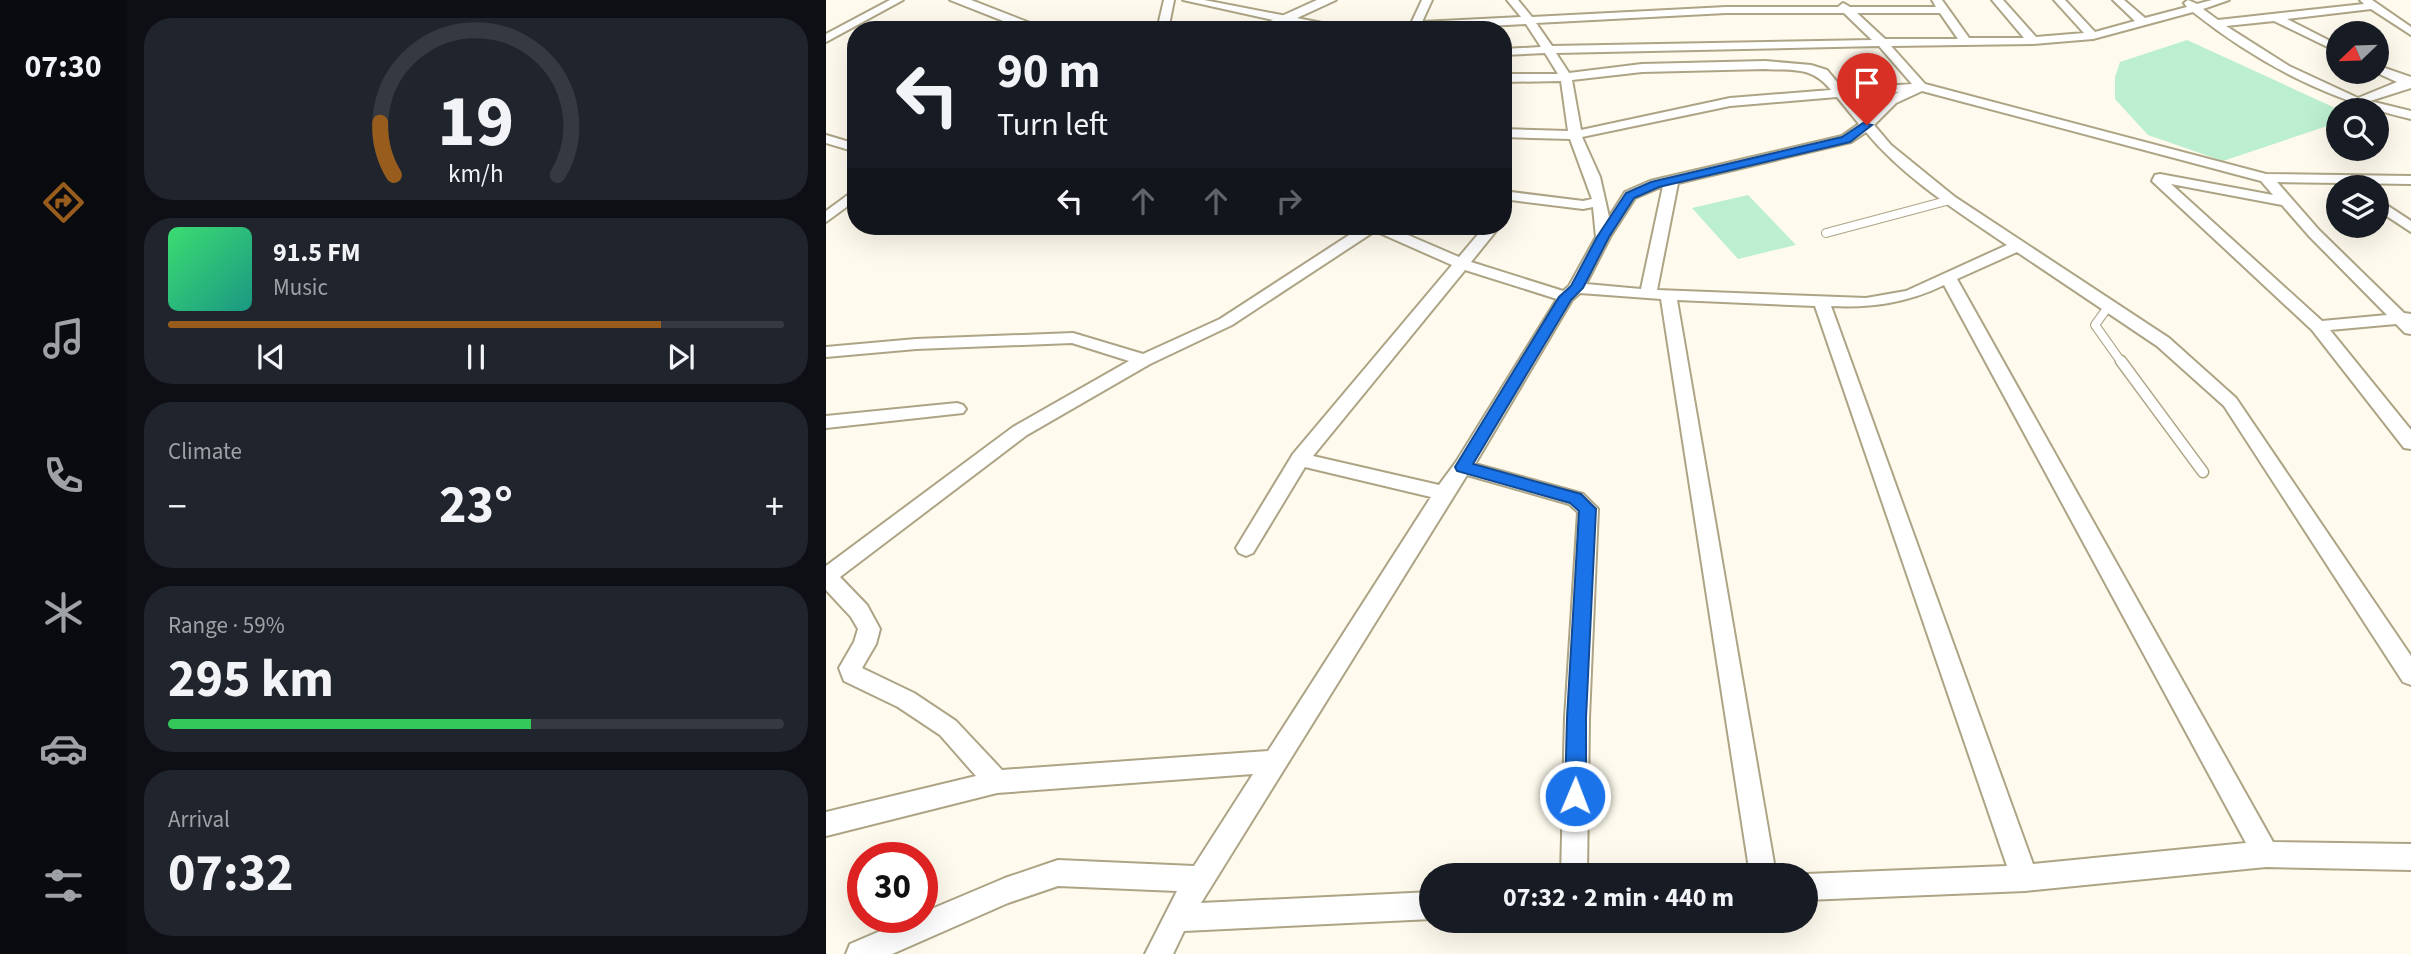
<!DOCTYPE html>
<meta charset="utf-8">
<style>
:root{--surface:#171b24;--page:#20242c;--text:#f1f3f6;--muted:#9ea1a6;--line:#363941;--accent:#985d1c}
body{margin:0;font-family:"Source Sans 3",sans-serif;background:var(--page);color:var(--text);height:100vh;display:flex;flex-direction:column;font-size:26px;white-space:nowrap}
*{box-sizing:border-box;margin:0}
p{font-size:23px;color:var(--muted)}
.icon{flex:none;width:38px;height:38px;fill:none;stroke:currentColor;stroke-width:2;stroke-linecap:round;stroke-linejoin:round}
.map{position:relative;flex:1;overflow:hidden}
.panel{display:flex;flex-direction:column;gap:18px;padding:18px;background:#0d0f14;width:700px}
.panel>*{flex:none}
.guide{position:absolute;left:21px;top:21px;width:665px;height:214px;border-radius:28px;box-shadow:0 7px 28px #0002;background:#171b24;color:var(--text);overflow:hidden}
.needle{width:46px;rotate:247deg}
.buttons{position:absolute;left:1500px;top:21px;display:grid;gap:14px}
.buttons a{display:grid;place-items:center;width:63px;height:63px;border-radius:50%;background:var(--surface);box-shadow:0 7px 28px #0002;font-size:35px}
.speed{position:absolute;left:21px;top:842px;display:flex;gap:14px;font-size:35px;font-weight:700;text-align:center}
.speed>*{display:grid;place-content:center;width:91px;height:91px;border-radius:50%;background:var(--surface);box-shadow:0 7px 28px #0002;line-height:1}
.speed .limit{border:10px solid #d22;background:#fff;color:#111}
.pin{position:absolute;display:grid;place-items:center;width:60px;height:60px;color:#fff;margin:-72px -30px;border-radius:50% 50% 50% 0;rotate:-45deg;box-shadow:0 0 7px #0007}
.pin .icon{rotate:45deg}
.me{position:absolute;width:77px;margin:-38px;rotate:1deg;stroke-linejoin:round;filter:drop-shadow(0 0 5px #0008)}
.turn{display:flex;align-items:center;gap:24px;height:147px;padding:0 35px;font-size:32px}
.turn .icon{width:91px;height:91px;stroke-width:2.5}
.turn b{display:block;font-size:49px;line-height:60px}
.lanes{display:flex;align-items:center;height:66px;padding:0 35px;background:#0003;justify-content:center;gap:35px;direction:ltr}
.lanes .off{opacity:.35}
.big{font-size:52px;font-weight:700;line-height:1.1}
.panel .tile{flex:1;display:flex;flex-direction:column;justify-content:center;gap:10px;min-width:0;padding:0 24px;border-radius:28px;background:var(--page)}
.panel .dial{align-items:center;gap:0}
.dial svg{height:182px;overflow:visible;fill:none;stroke:var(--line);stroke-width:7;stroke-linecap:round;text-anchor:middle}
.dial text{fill:var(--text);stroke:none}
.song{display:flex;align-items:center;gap:21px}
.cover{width:84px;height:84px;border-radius:10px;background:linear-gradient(135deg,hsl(140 70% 55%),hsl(170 70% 35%))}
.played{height:7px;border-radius:4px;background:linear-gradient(90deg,var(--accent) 80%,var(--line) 80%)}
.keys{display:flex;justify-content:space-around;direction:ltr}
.heat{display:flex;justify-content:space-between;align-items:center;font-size:38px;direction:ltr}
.charge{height:10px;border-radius:5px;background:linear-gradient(90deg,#34c759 59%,var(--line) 0)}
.trip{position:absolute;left:593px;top:863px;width:399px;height:70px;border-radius:35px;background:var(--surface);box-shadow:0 7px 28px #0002;font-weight:700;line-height:70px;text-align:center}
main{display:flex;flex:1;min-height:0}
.tabs{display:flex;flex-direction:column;width:126px;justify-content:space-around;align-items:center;background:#090b0e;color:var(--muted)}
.tabs .icon{width:49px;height:49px}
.tabs .selected{color:var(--accent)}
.tabs b{font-size:32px;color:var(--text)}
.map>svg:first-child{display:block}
.green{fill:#bbefcf}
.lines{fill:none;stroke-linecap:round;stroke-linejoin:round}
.lane-far1-casing{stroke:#ada485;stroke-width:10}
.lane-casing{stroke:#ada485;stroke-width:13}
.street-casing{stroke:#ada485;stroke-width:4}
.secondary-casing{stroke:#ada485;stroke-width:4}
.lane-far1{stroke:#fff;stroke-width:8}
.lane{stroke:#fff;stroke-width:10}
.street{fill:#fff;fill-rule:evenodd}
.secondary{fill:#fff;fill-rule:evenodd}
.route{fill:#1a73e8;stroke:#114b97;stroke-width:2}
</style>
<main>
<nav class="tabs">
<b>07:30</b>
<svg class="icon selected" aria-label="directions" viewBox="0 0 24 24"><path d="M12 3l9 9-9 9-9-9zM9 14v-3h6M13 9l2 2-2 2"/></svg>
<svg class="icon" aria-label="music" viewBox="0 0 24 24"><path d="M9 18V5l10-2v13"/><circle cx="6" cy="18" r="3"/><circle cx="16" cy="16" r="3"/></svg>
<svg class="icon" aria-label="phone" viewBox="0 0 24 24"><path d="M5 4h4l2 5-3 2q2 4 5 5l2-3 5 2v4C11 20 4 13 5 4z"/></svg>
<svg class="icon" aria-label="climate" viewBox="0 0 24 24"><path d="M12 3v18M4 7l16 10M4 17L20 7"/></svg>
<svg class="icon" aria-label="car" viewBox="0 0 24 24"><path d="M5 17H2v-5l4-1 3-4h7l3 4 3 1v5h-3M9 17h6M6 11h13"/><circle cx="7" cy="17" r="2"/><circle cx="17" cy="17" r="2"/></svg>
<svg class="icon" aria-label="filters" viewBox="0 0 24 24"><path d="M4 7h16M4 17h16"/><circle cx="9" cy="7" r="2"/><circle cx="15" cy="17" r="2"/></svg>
</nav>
<section class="panel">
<div class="tile dial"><svg viewBox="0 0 100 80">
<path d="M14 69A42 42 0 1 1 86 69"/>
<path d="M14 69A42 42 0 0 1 8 46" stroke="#985d1c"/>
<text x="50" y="56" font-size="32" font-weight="700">19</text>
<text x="50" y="72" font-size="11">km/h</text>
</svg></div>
<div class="tile">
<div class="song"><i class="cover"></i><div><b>91.5 FM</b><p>Music</p></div></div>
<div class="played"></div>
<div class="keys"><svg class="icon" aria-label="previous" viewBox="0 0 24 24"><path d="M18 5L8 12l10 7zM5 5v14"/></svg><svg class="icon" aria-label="pause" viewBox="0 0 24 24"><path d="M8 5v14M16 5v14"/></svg><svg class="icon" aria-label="next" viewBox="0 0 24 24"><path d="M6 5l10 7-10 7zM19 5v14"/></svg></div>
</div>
<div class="tile"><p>Climate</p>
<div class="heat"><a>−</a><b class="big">23°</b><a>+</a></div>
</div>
<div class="tile"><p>Range · 59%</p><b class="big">295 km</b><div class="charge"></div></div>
<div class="tile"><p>Arrival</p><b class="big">07:32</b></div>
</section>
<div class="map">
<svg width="1585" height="954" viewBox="0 0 1585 954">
<rect width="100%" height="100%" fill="#fefaed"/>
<g class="green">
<path d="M 1361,40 L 1507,107 C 1511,112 1514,117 1510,123 L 1397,161 L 1322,135 L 1289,99 L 1289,77 L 1294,62 Z"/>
<polygon points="922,195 970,245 912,259 866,208"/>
</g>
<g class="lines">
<g class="lane-far1-casing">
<g id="lane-far1">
<polyline points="1000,233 1124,200"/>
<polyline points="1282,307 1269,325 1296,363"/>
</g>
</g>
<g class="lane-casing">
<polyline id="lane" points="1295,361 1377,472"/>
</g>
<g class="street-casing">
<g id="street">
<polygon points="64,0 77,0 0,42 0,34"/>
<polygon points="338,0 348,0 342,30 331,30"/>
<polygon points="357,0 378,0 532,30 504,30 456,22"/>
<path d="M 596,0 L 606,0 L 596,22 L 695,17 L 681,0 L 692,0 L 706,17 L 900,7 L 1012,7 L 1017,3 L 1024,7 L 1110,7 L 1106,0 L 1116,0 L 1143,38 L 1198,38 L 1166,0 L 1177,0 L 1210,37 L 1258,33 L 1228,0 L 1239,0 L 1269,32 L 1309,21 L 1287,0 L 1298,0 L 1319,18 L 1361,7 L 1358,3 L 1362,0 L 1371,4 L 1386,0 L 1403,0 L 1377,9 L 1392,20 L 1538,4 L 1534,0 L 1546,0 L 1585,27 L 1585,35 L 1545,9 L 1461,19 L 1512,45 L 1512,52 L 1448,21 L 1400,26 L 1463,66 L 1532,98 L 1571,82 L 1549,72 L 1550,65 L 1585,77 L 1585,88 L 1544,101 L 1585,111 L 1585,119 C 1503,100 1434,65 1367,12 L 1267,39 L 1207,44 L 1065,46 L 1099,84 L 1440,174 L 1585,176 L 1585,184 L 1451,182 L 1493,230 L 1578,313 L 1585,314 L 1585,334 L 1579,333 L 1570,324 L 1504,330 L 1585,430 L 1585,449 L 1578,448 L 1486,330 L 1326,181 L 1329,175 L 1334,174 L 1447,195 L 1435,181 L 1096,91 L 1070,103 L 1048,125 L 1065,145 L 1129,197 L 1343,338 L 1410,398 L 1585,656 L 1585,685 L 1577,682 L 1398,406 L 1331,346 L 1191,252 L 1131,279 L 1447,842 L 1585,844 L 1585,870 L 1440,867 L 1199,891 L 980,900 L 980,875 L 977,875 L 980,874 L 1181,866 L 989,306 L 851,300 L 950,875 L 924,875 L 835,299 L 754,293 L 746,300 L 649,464 L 757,494 L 772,509 L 763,718 L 761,875 L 735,875 L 739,718 L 752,512 L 743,504 L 641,475 L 375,903 L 606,892 L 606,919 L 358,931 L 347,954 L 319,954 L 351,891 L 232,886 L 182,903 L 66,954 L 20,954 L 24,944 L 87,917 L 96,917 L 96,913 L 179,878 L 232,860 L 368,866 L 427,774 L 171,793 L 0,836 L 0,812 L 150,776 L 114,735 L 72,707 L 18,681 L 13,668 L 28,642 L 32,629 L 25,617 L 0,590 L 0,566 L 187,427 L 303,361 L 246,343 L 90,349 L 0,357 L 0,347 L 90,339 L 247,333 L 317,354 L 394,319 L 537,226 L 561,226 L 633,257 L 659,226 L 674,226 L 645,262 L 737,291 L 743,286 L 770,237 L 767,207 L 757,209 L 677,199 L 677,191 L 757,201 L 766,199 L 744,139 L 677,137 L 677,129 L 742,131 L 735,81 L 677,82 L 677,74 L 732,74 L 719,53 L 677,55 L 677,49 L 715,47 L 700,24 L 582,30 ZM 900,13 L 1018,13 L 1046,40 L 726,46 L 710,23 ZM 1031,13 L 1114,13 L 1132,39 L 1059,39 ZM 1053,46 L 1086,84 L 1017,89 L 1001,70 L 985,65 L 939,61 L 816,64 L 743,73 L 730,53 ZM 939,69 C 969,71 985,66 1005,90 L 904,98 L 755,130 L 746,80 L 816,72 ZM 1073,92 L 1062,97 L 1041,118 L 1023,96 ZM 1011,97 L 1033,124 L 1016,136 L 824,181 L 799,192 L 783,217 L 774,177 L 756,137 L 904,106 ZM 1040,132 C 1078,178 1131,211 1181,245 L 1080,291 L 1040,298 L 831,290 L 852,183 L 1025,142 ZM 1345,184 L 1456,205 L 1483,236 L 1561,315 L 1496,321 ZM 837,186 L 815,289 L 760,284 L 784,237 L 809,198 ZM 549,231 L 626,265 L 467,454 L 410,548 L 413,553 L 420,556 L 427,553 L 479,467 L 605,497 L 442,751 L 176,770 L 130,721 L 88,693 L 36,668 L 50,644 L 54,629 L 41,605 L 14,577 L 201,435 L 324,364 L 406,325 ZM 639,270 L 731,299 L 630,462 L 613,485 L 487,456 ZM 1118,285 L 1420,843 L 1207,864 L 1005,306 C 1046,308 1081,303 1118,285 Z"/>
<polygon points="0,135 30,144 30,152 0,143"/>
<polygon points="30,189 30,200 0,222 0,211"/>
<polygon points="1550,198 1585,221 1585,232 1550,209"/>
<polygon points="131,403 137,405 140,409 137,413 0,428 0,416"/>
</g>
</g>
<g class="secondary-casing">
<g id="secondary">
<polygon points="124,0 145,0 222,30 200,30"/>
<polygon points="491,0 510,0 445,30 425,30"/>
</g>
</g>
<use href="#lane-far1" class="lane-far1"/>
<use href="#lane" class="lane"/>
<use href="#street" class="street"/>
<use href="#secondary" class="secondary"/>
</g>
<polygon class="route" points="1037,123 1046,125 1024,142 833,187 808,198 783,237 757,288 745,300 647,464 755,494 770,509 760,718 760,796 757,803 749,806 742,803 739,796 741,718 753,511 744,503 631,471 629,467 733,297 745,286 771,237 800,193 825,182 1016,137"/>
</svg>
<div class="buttons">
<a><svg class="needle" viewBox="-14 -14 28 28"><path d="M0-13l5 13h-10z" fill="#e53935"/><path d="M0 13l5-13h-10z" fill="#9ea1a6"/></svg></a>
<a><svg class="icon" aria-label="search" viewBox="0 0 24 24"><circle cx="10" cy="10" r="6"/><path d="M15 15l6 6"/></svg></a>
<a><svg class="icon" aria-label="layers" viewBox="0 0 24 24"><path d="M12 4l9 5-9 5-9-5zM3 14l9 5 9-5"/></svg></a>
</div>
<div class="speed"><div class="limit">30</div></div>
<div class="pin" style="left:1041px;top:125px;background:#d93025"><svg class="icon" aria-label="arrive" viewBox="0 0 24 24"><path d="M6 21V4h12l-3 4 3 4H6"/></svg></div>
<svg class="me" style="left:749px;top:796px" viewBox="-20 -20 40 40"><circle r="17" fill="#1a73e8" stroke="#fff" stroke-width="3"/><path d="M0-11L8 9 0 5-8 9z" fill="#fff"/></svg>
<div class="trip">07:32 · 2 min · 440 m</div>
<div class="guide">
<div class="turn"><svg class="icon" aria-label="left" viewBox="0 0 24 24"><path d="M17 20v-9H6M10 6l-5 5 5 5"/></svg><div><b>90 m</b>Turn left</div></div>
<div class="lanes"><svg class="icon" aria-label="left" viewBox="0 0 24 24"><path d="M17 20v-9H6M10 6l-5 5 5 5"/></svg><svg class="icon off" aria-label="ahead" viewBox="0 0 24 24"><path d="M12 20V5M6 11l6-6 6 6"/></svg><svg class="icon off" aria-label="ahead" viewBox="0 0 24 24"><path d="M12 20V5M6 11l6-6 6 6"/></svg><svg class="icon off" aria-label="right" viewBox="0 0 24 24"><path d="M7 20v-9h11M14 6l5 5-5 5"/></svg></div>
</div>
</div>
</main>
